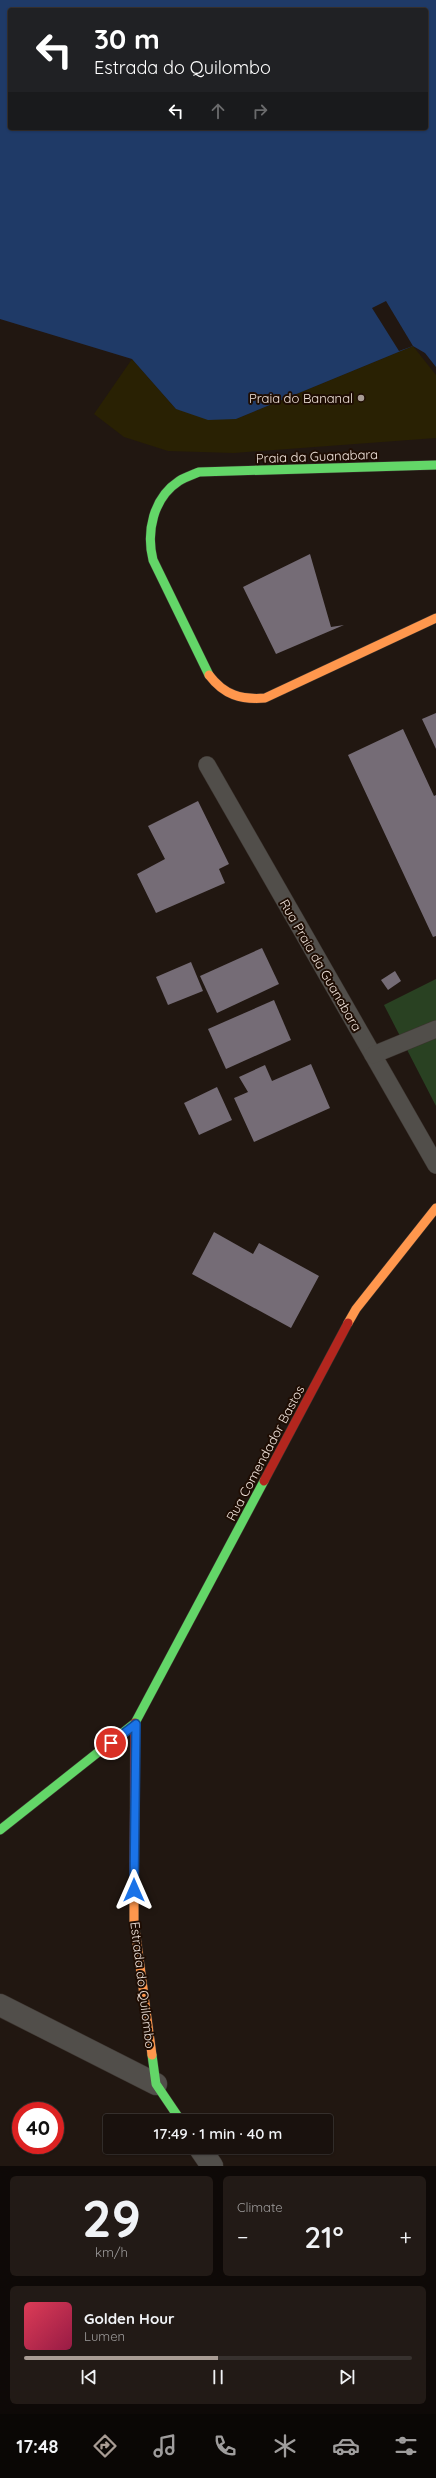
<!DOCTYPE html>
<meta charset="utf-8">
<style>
:root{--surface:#19110d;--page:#221a16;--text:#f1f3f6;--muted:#9f9d9d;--line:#37312e;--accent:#a89c94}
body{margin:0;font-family:Quicksand,sans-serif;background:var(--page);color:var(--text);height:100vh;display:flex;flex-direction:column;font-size:15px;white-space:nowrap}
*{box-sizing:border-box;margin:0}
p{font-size:13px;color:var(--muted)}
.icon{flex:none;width:22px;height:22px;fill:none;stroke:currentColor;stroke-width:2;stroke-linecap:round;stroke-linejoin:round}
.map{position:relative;height:2166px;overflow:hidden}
.side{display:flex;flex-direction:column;gap:10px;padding:10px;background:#0e0907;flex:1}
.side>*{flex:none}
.top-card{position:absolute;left:8px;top:8px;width:420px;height:122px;border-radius:4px;box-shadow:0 1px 3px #0004,0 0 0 1px var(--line);background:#202124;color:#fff;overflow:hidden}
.speed{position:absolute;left:12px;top:2102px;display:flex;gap:8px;font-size:20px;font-weight:700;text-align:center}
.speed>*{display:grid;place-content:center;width:52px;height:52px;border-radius:50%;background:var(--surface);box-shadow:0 1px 3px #0004,0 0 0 1px var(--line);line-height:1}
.speed .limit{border:6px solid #d22;background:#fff;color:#111}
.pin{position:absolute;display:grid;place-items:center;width:34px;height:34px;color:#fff;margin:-17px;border:2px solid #fff;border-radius:50%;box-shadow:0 1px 4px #0007}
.me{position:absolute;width:44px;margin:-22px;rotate:0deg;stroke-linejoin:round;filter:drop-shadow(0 0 3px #0008)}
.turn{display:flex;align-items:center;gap:14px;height:84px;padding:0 20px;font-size:18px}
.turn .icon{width:52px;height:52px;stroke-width:2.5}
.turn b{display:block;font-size:28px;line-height:34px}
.lanes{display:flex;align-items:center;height:38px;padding:0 20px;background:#0003;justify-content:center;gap:20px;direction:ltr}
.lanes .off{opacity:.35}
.big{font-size:30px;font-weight:600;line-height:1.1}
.side .widget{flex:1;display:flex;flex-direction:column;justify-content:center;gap:6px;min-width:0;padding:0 14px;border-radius:6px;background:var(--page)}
.side .dial{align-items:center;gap:0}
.dial b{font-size:52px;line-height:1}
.song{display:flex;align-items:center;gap:12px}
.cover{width:48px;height:48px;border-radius:6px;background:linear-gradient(135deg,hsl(350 70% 55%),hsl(340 70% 35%))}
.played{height:4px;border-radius:2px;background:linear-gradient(90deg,var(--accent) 50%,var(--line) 50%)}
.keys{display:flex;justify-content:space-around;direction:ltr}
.heat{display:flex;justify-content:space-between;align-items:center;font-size:22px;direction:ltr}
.side .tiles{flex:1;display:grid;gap:10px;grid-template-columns:1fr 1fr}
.widget:last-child{grid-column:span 2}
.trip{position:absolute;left:103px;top:2114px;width:230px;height:40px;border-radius:4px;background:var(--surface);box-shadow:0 1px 3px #0004,0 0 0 1px var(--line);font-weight:600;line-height:40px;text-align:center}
.tab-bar{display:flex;height:64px;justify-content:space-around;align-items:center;background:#0a0705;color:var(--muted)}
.tab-bar .icon{width:28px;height:28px}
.tab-bar .active{color:var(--accent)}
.tab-bar b{font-size:18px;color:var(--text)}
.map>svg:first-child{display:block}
.green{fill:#294122}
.sand{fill:#292103}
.water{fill:#1f3a67;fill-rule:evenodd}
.pier{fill:#211711}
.building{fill:#756c76}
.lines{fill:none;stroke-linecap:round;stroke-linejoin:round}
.lane-casing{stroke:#3c342f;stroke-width:18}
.street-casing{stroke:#3c342f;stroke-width:23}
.fast-casing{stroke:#3c342f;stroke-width:10}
.slow-casing{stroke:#3c342f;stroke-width:10}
.jam-casing{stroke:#3c342f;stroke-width:10}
.lane{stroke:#514e4a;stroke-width:17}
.street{stroke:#514e4a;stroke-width:22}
.fast{stroke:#63d668;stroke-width:9}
.slow{stroke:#ff974d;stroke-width:9}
.jam{stroke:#b3261e;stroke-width:9}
.route-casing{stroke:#114b97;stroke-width:10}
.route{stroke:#1a73e8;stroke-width:7}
.poi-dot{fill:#a89c94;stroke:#1e0d03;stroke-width:1.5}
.labels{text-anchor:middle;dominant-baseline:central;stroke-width:4;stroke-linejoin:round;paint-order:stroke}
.poi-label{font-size:13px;fill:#f0e3db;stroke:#1e0d03;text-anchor:end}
.street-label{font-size:13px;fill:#f0e3db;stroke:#1e0d03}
</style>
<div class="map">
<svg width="436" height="2166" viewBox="0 0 436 2166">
<rect width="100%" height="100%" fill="#211711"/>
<polygon class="green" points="436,979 436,1106 384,1005"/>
<polygon class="sand" points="413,346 436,375 436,438 234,453 168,451 124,437 94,414 132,359 176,409 236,419"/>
<path class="water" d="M 0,0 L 436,0 L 436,367 L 425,353 L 413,346 L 236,419 L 208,420 L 176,409 L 132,359 L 0,319 ZM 10,10 L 426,10 L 426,128 L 10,128 Z"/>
<polygon class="pier" points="386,301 413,346 399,351 372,308"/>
<g class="building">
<polygon points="310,554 331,627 344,625 276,654 243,587"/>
<polygon points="436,713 436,749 422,719"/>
<polygon points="403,729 434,796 436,795 436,936 433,937 348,755"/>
<polygon points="198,801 229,864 219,869 225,883 156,913 137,874 165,859 148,826"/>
<polygon points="262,948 279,984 217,1013 200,976"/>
<polygon points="191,962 203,991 168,1005 156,977"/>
<polygon points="395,971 401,981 388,990 381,980"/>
<polygon points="274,1000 291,1040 226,1069 208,1029"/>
<polygon points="311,1064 330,1108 254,1142 234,1098 248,1092 239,1077 265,1065 272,1081"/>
<polygon points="217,1087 232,1120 199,1135 184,1103"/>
<polygon points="214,1232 253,1254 259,1243 319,1276 291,1328 192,1274"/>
</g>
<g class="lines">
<g class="lane-casing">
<g id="lane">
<polyline points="207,765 436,1165"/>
<polyline points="373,1055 436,1029"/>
</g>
</g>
<g class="street-casing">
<g id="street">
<polyline points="0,2005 156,2084"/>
<polyline points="199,2147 212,2166"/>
</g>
</g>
<g class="fast-casing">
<g id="fast">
<path d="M 209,675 L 153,560 C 146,532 153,498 179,481 C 185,477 192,475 199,472 L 436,465"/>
<polyline points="0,1830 135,1723 264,1481"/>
<polyline points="152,2055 156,2084 181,2121"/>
</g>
</g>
<g class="slow-casing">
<g id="slow">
<path d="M 209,675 C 224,695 241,700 265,698 L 436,618"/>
<polyline points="348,1323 356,1309 436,1208"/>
<polyline points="134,1890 134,1921 152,2055"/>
</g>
</g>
<g class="jam-casing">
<g id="jam">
<polyline points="264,1481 348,1323"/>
<polyline points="134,1890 135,1723"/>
</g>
</g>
<use href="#lane" class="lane"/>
<use href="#street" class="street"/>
<use href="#fast" class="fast"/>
<use href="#slow" class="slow"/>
<use href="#jam" class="jam"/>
</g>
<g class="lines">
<g class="route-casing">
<polyline id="route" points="111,1743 136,1724 134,1890"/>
</g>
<use href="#route" class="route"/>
</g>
<circle class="poi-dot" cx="361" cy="398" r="4"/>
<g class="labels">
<g class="poi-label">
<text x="353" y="398">Praia do Bananal</text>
</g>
<g class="street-label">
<text transform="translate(317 456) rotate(-2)">Praia da Guanabara</text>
<text transform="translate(321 965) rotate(60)">Rua Praia da Guanabara</text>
<text transform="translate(265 1453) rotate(-62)">Rua Comendador Bastos</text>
<text transform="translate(143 1985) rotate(83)">Estrada do Quilombo</text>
</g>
</g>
</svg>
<div class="speed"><div class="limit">40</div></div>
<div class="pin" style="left:111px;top:1743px;background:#d93025"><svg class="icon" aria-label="arrive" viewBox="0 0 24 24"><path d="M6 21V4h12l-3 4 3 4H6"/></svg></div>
<svg class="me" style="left:134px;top:1890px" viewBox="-20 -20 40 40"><path d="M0-17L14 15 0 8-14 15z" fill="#1a73e8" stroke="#fff" stroke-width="4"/></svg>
<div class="trip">17:49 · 1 min · 40 m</div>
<div class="top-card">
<div class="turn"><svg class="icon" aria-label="left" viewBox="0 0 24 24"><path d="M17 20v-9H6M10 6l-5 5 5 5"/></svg><div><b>30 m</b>Estrada do Quilombo</div></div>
<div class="lanes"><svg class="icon" aria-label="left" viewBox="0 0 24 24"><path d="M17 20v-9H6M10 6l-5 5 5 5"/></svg><svg class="icon off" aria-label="ahead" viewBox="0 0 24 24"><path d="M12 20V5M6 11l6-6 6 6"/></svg><svg class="icon off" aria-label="right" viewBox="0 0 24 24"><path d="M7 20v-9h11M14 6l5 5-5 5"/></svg></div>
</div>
</div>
<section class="side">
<div class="tiles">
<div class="widget dial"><b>29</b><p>km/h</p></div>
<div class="widget"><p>Climate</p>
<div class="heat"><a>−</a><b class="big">21°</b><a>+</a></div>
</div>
<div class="widget">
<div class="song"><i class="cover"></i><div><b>Golden Hour</b><p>Lumen</p></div></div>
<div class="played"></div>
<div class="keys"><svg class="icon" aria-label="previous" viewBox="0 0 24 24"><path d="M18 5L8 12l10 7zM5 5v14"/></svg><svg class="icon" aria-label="pause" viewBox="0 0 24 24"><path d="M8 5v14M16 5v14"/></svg><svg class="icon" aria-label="next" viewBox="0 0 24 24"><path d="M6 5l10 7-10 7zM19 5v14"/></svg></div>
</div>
</div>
</section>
<nav class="tab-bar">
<b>17:48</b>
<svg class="icon active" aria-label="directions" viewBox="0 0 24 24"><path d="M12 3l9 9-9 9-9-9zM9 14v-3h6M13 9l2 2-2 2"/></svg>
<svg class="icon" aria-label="music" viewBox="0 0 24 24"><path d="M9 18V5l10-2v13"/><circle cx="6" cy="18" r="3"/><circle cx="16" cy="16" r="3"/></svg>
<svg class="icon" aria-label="phone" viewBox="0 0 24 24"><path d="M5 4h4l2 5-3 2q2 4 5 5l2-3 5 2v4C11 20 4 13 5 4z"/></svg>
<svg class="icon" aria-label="climate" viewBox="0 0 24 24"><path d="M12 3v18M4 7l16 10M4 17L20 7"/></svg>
<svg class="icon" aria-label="car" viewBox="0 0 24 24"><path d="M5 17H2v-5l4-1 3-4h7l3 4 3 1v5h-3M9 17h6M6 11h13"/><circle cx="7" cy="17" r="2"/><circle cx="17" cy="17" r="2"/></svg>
<svg class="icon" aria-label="filters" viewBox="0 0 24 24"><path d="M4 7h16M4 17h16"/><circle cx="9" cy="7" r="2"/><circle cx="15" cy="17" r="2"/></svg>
</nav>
